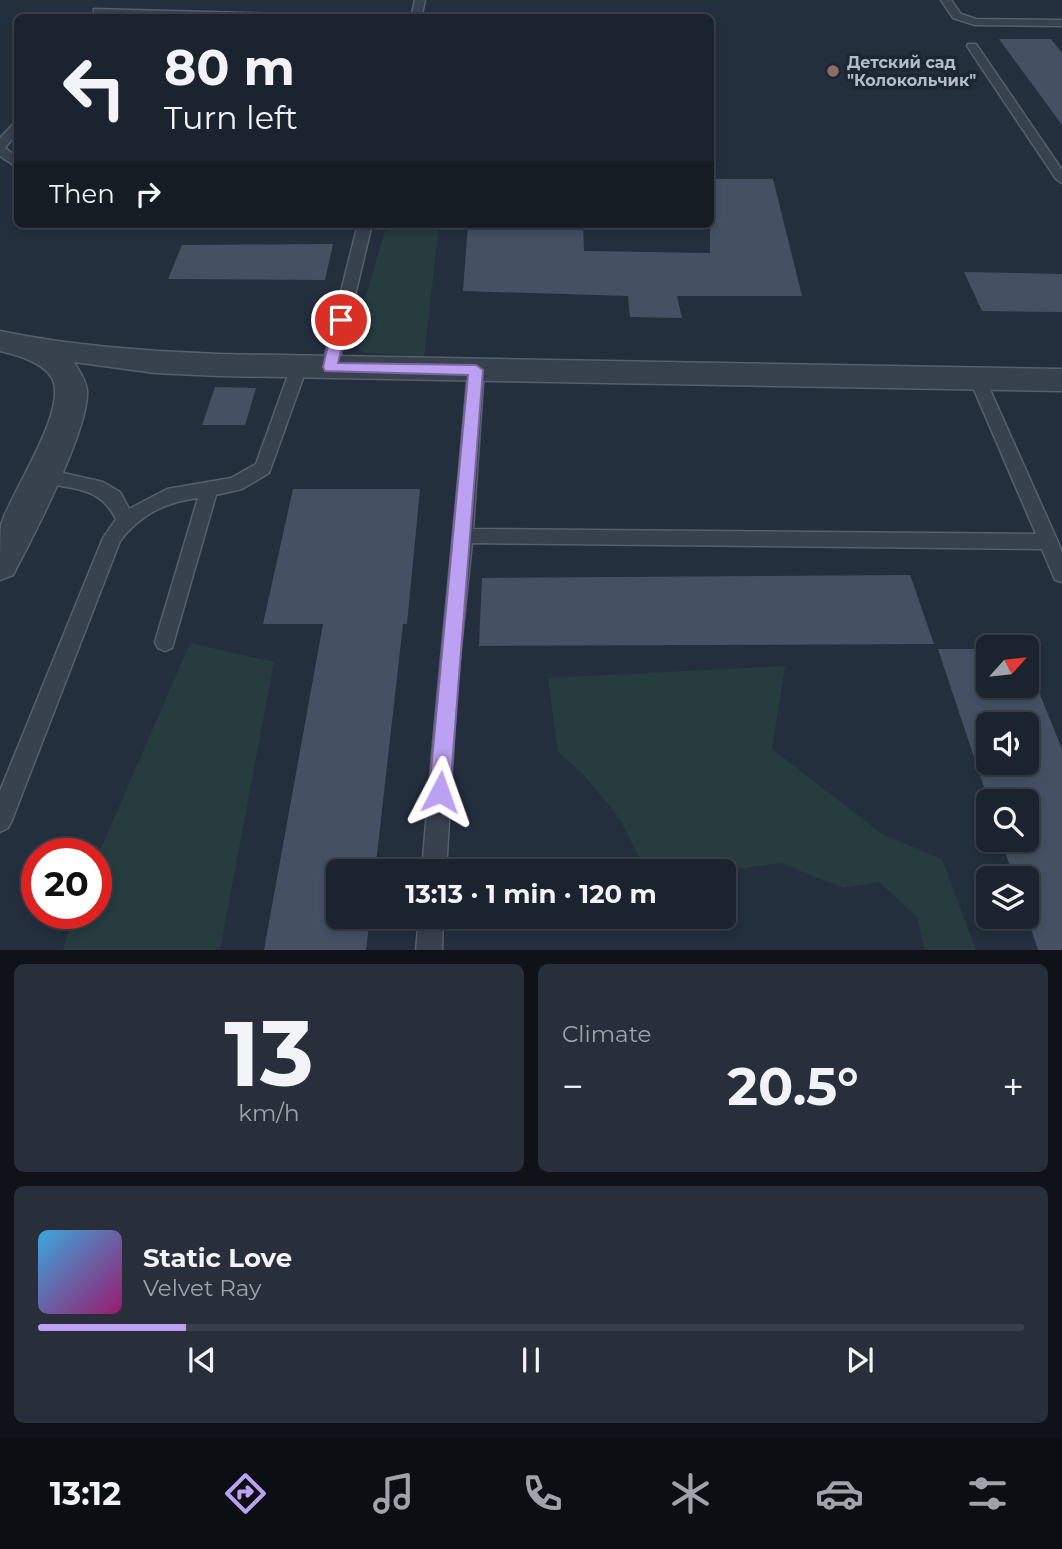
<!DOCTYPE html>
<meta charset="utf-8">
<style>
:root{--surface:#1b232e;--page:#282f3a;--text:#f1f3f6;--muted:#a0a4aa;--line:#39404a;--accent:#bca0f2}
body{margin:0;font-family:Montserrat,sans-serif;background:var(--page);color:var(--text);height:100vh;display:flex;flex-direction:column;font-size:26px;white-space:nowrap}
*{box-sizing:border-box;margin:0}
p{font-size:23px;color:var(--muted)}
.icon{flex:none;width:38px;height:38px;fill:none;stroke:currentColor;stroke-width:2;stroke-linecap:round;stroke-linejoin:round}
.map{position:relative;height:950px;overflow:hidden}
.details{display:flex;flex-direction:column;gap:14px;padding:14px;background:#0f1319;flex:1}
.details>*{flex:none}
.banner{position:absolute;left:14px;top:14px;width:700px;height:214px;border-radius:10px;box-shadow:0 4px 10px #0003,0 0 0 2px var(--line);background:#1b232e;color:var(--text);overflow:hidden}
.needle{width:46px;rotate:63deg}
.tools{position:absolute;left:976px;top:635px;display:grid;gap:14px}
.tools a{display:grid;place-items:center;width:63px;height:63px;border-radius:10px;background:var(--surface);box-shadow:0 4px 10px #0003,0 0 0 2px var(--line);font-size:35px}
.speed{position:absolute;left:21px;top:838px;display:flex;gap:14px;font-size:35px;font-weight:700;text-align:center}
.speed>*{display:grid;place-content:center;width:91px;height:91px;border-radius:50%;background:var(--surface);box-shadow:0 4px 10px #0003,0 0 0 2px var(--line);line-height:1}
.speed .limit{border:10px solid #d22;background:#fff;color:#111}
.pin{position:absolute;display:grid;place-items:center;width:60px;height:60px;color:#fff;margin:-30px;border:4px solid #fff;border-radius:50%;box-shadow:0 2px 7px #0007}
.me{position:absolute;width:77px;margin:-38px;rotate:4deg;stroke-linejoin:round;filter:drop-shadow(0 0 5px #0008)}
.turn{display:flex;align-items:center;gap:24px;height:147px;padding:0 35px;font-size:32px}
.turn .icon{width:91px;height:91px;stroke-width:2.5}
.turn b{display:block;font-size:49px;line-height:60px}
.then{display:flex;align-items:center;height:66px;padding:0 35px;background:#0003;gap:14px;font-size:26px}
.big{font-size:52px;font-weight:700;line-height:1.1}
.details .widget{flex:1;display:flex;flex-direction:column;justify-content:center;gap:10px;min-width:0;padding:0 24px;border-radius:10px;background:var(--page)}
.details .dial{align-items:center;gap:0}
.dial b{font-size:91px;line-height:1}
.song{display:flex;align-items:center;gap:21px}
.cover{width:84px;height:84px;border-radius:10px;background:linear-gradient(135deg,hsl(200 70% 55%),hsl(320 70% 35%))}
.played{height:7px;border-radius:4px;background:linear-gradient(90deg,var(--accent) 15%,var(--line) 15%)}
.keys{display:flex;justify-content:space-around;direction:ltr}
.heat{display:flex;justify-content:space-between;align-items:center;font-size:38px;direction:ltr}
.details .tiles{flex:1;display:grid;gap:14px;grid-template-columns:1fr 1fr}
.widget:last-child{grid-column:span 2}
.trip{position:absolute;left:326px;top:859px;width:410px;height:70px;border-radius:10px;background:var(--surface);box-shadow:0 4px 10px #0003,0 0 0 2px var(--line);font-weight:700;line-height:70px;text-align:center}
.dock{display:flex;height:112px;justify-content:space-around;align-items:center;background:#0b0e12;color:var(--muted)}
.dock .icon{width:49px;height:49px}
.dock .active{color:var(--accent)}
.dock b{font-size:32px;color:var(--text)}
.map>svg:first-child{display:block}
.green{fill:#263c3f}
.building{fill:#455162;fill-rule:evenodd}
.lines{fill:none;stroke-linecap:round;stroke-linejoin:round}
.lane-casing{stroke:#565f6c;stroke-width:3}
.street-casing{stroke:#565f6c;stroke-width:3}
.lane{fill:#38414e;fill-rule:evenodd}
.street{fill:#38414e;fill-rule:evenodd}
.route{fill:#bca0f2;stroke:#7a689d;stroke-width:2}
.education-dot{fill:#8d6e63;stroke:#1d2633;stroke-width:2.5}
.labels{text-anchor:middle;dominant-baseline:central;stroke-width:7;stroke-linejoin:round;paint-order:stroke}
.far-poi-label{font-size:16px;font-weight:bold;fill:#b4bcc9;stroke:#1d2633;text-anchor:start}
</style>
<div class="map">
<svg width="1062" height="951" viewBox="0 0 1062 951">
<rect width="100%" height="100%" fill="#242f3e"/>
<g class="green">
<polygon points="387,224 439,224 424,357 363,352 353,340"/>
<polygon points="190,643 274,662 220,950 63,950 74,914 96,914 96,860"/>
<polygon points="785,666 772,749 882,834 942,859 976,950 925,950 917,917 879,882 843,888 781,863 729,870 726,906 723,911 723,872 646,871 620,819 584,775 558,752 548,678"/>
</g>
<g class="building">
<polygon points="999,39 1051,39 1062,53 1062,125"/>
<polygon points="710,179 773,179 802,296 677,296 682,318 630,317 628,296 463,291 468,224 583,224 584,251 710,253"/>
<polygon points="333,244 325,280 168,279 182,245"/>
<polygon points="964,272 1062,274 1062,312 982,311"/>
<polygon points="215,387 256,388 245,425 202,425"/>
<polygon points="293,489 420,489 407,624 403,624 375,872 338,872 338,917 370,917 366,950 264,950 323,624 263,624"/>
<polygon points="910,575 934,644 479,646 482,578"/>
<path d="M 938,649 L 989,649 L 989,686 L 1027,686 L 1027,662 L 1062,749 L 1062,950 L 1038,950 L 1027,917 L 1027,878 L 1014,878 L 1001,840 L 1027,840 L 1027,802 L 989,802 ZM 989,724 L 1027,724 L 1027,763 L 989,763 Z"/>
</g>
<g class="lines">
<g class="lane-casing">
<g id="lane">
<polygon points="415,0 425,0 421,18 411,18"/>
<polygon points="941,0 951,0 961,14 976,19 1062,20 1062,26 975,25 953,18"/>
<polygon points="94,9 283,14 288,17 97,14 94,13"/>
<polygon points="968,44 976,44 1062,170 1062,183 1056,179 967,46"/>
<polygon points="18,119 18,131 5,148 18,158 18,168 0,156 0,138"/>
<polygon points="358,224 372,224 338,367 330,372 322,367"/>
<path d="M 299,362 L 307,367 L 269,473 L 242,489 L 216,495 L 172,648 L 165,651 L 158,648 L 155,642 L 198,498 C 165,502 140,515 120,541 L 12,820 L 8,828 L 0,832 L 0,791 L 103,538 L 116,519 C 98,483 69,491 35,480 L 32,475 L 35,470 L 41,468 L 103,482 L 120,492 L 129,509 L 167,489 L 231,478 L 256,464 L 291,367 Z"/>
<path d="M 476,365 L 484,370 L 473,529 L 1036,534 L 969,378 L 977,373 L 983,374 L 1058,542 L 1062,552 L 1062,582 L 1055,580 L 1042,549 L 472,543 L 457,685 L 446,872 L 422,872 C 435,704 454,537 468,370 Z"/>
<polygon points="419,917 443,917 442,951 416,951"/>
</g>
</g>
<g class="street-casing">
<path id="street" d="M 0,331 C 71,346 146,351 219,354 L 1062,369 L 1062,391 L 219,376 L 155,373 L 74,362 C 79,371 86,380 87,391 C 89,430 33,537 13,575 L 0,580 C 0,563 0,541 1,525 C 10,493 69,410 52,378 C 43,362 17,355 0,351 Z"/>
</g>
<use href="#lane" class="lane"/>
<use href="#street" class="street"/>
</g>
<polygon class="route" points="341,315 348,320 338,363 476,365 483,370 450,792 447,799 440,802 432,799 429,792 468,375 325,371 323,367 334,320"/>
<circle class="education-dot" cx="833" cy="71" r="7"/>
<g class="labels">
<g class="far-poi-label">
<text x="847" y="62">Детский сад<tspan x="847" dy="18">"Колокольчик"</tspan></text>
</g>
</g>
</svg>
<div class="tools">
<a><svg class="needle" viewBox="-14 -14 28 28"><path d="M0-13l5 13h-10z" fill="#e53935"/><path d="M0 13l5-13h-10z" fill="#a0a4aa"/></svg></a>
<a><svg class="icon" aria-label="sound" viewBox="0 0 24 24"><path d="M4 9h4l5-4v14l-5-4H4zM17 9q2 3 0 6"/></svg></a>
<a><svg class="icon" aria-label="search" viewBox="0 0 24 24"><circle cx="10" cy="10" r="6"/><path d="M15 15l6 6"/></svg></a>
<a><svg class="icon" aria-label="layers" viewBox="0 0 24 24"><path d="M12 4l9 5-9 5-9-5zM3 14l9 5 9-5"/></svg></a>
</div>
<div class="speed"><div class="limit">20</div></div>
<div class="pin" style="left:341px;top:320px;background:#d93025"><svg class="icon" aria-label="arrive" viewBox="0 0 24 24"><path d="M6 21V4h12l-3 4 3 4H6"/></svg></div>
<svg class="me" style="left:440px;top:792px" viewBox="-20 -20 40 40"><path d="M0-17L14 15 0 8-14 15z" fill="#bca0f2" stroke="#fff" stroke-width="4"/></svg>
<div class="trip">13:13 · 1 min · 120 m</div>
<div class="banner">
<div class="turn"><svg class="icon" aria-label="left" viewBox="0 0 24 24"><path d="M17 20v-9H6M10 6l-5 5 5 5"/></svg><div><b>80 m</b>Turn left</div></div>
<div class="then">Then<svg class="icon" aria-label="right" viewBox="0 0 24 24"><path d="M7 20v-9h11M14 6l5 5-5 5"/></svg></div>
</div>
</div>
<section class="details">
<div class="tiles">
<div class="widget dial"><b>13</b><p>km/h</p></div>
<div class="widget"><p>Climate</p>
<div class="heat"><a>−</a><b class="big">20.5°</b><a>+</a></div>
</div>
<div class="widget">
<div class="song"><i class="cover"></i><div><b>Static Love</b><p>Velvet Ray</p></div></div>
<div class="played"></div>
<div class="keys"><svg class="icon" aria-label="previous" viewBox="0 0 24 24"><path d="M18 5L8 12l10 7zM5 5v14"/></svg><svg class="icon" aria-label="pause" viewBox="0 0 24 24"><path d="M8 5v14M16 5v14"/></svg><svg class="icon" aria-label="next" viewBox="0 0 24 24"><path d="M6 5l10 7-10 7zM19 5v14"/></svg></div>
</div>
</div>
</section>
<nav class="dock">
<b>13:12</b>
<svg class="icon active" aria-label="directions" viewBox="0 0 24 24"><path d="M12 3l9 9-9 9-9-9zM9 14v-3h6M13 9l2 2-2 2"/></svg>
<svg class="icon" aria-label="music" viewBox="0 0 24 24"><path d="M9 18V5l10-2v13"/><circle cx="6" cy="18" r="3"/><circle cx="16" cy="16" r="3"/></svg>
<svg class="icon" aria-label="phone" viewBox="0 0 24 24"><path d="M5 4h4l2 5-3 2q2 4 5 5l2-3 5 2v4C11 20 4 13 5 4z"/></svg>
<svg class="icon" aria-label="climate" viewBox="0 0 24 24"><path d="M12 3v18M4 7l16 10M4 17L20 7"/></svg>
<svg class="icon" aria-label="car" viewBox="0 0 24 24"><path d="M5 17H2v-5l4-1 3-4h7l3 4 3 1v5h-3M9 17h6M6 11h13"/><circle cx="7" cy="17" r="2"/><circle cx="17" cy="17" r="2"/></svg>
<svg class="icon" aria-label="filters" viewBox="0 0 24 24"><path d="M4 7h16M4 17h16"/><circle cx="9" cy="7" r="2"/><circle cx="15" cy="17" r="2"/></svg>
</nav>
